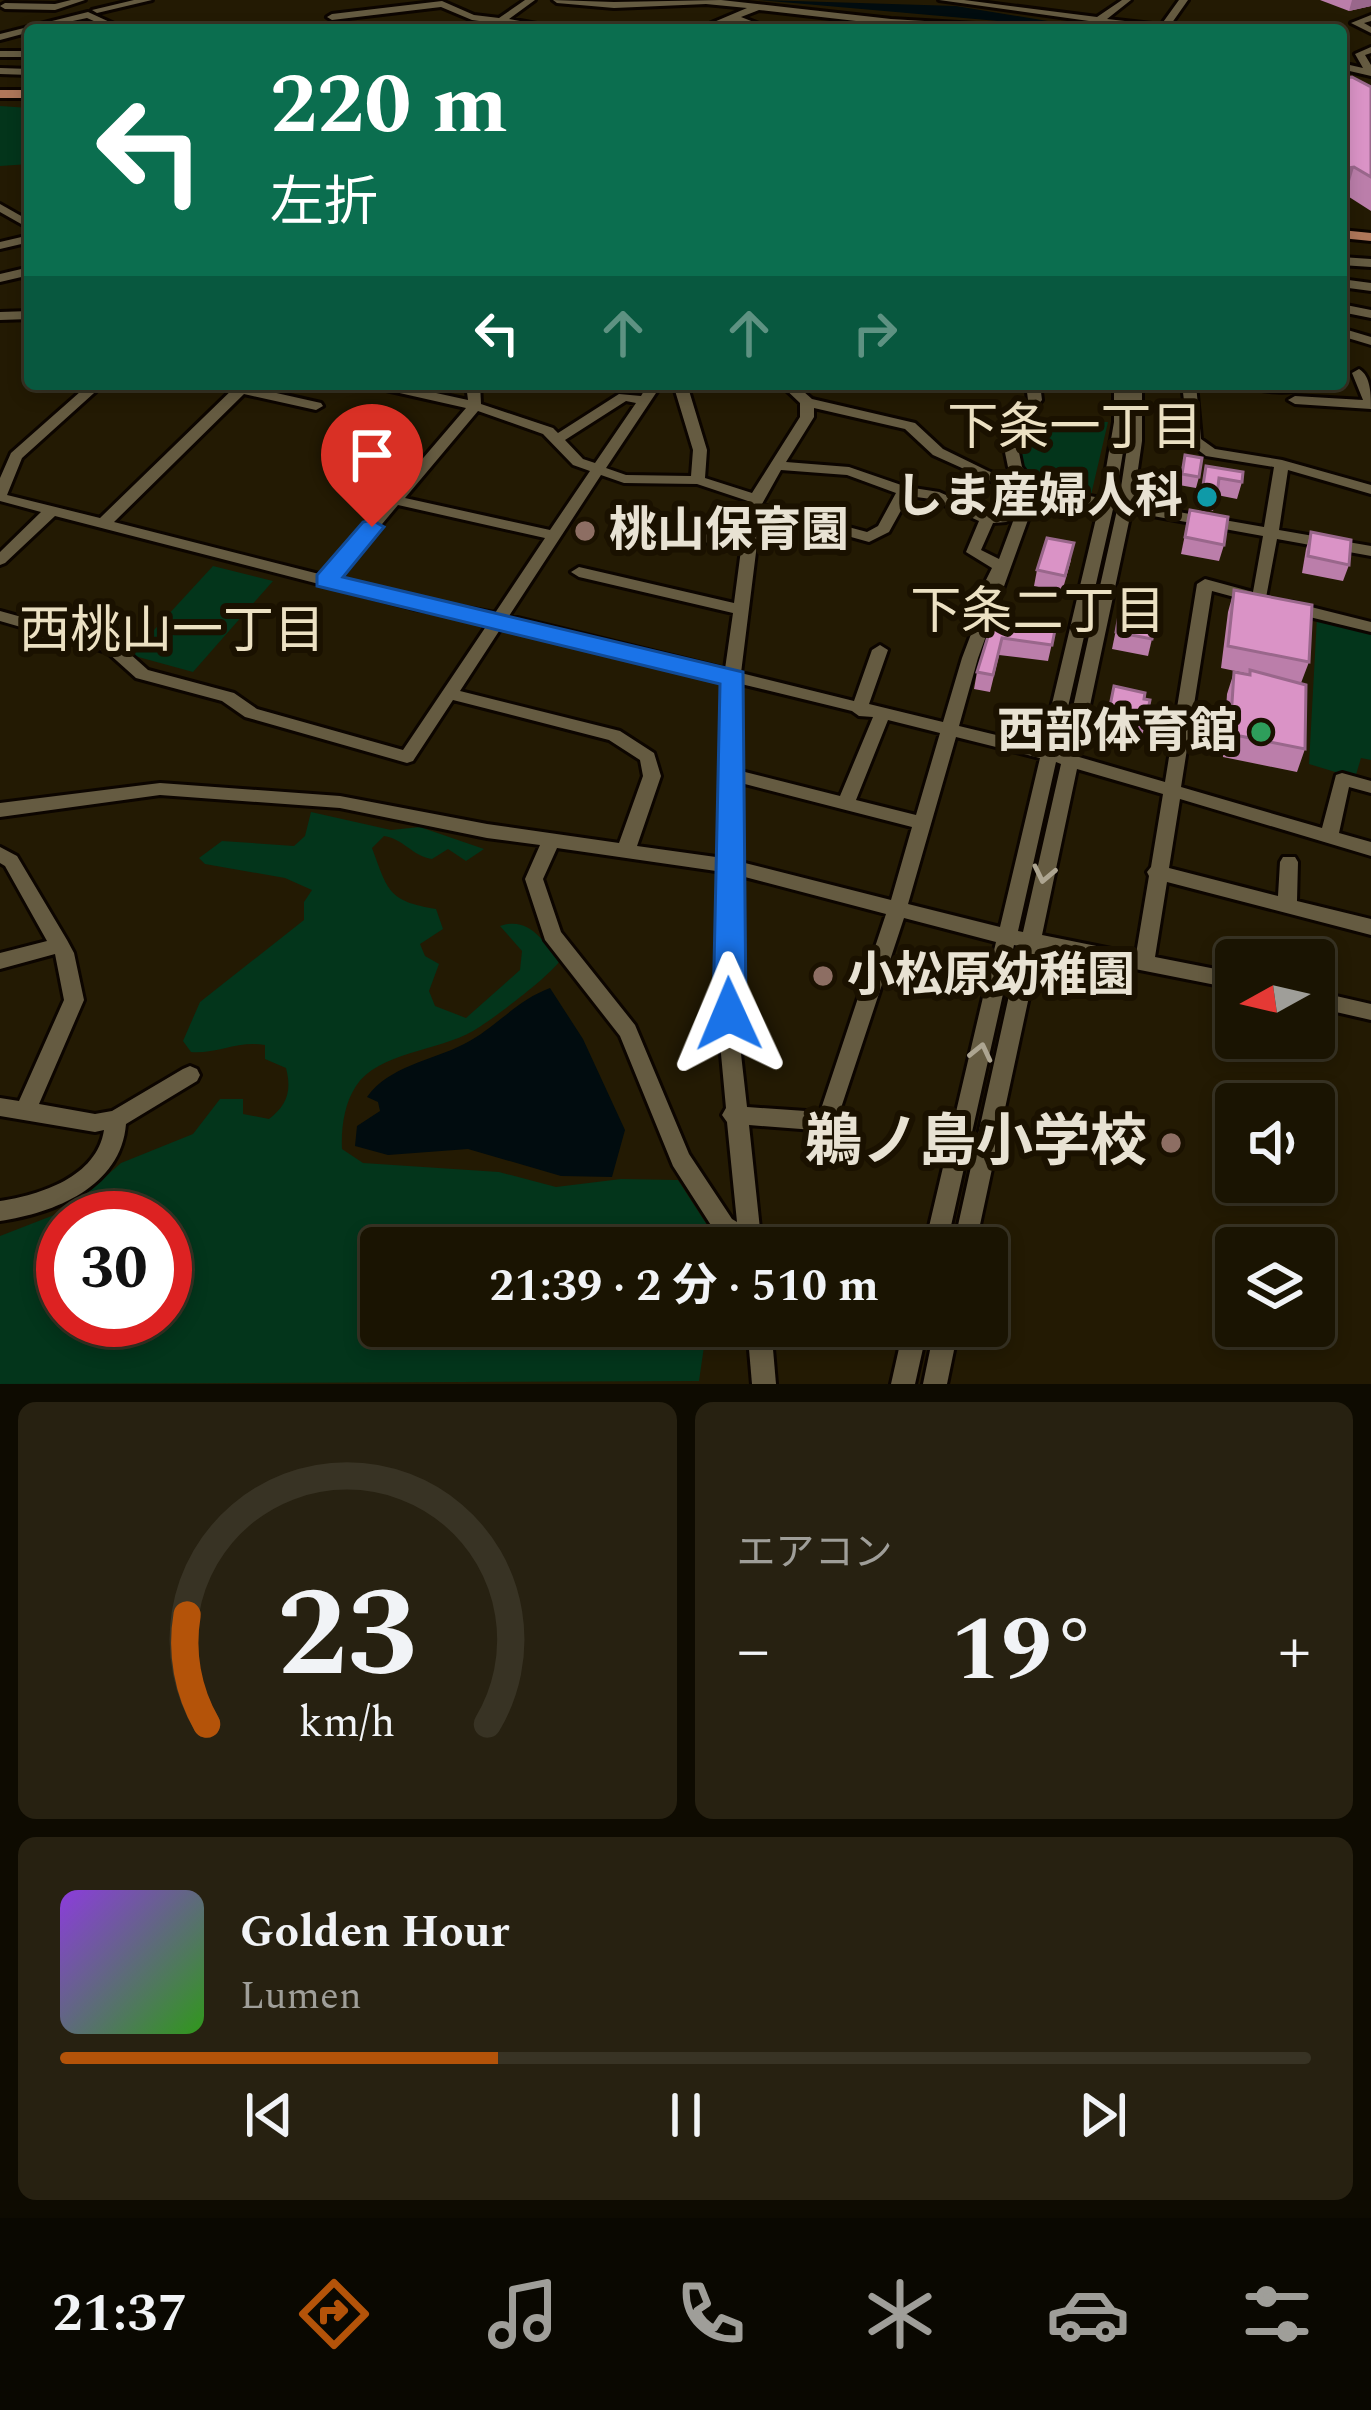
<!DOCTYPE html>
<html lang="ja">
<meta charset="utf-8">
<style>
:root{--surface:#1a1402;--page:#272111;--text:#f1f3f6;--muted:#9f9e99;--line:#383324;--accent:#b45309}
body{margin:0;font-family:Spectral,"Noto Sans JP",serif;background:var(--page);color:var(--text);height:100vh;display:flex;flex-direction:column;font-size:45px;white-space:nowrap}
*{box-sizing:border-box;margin:0}
p{font-size:39px;color:var(--muted)}
.icon{flex:none;width:66px;height:66px;fill:none;stroke:currentColor;stroke-width:2;stroke-linecap:round;stroke-linejoin:round}
.map{position:relative;height:1384px;overflow:hidden}
.side{display:flex;flex-direction:column;gap:18px;padding:18px;background:#0e0b01;flex:1}
.side>*{flex:none}
.hud{position:absolute;left:24px;top:24px;width:1323px;height:366px;border-radius:12px;box-shadow:0 6px 18px #0003,0 0 0 3px var(--line);background:#0b6e4f;color:#fff;overflow:hidden}
.needle{width:78px;rotate:262deg}
.controls{position:absolute;left:1215px;top:939px;display:grid;gap:24px}
.controls a{display:grid;place-items:center;width:120px;height:120px;border-radius:12px;background:var(--surface);box-shadow:0 6px 18px #0003,0 0 0 3px var(--line);font-size:60px}
.speed{position:absolute;left:36px;top:1191px;display:flex;gap:24px;font-size:60px;font-weight:700;text-align:center}
.speed>*{display:grid;place-content:center;width:156px;height:156px;border-radius:50%;background:var(--surface);box-shadow:0 6px 18px #0003,0 0 0 3px var(--line);line-height:1}
.speed .limit{border:18px solid #d22;background:#fff;color:#111}
.pin{position:absolute;display:grid;place-items:center;width:102px;height:102px;color:#fff;margin:-123px -51px;border-radius:50% 50% 50% 0;rotate:-45deg;box-shadow:0 0 12px #0007}
.pin .icon{rotate:45deg}
.me{position:absolute;width:132px;margin:-66px;rotate:359deg;stroke-linejoin:round;filter:drop-shadow(0 0 9px #0008)}
.turn{display:flex;align-items:center;gap:42px;height:252px;padding:0 48px;font-size:54px}
.turn .icon{width:156px;height:156px;stroke-width:2.5}
.turn b{display:block;font-size:84px;line-height:102px}
.lanes{display:flex;align-items:center;height:114px;padding:0 48px;background:#0003;justify-content:center;gap:60px;direction:ltr}
.lanes .off{opacity:.35}
.big{font-size:90px;font-weight:700;line-height:1.1}
.side .card{flex:1;display:flex;flex-direction:column;justify-content:center;gap:18px;min-width:0;padding:0 42px;border-radius:18px;background:var(--page)}
.side .dial{align-items:center;gap:0}
.dial svg{height:312px;overflow:visible;fill:none;stroke:var(--line);stroke-width:7;stroke-linecap:round;text-anchor:middle}
.dial text{fill:var(--text);stroke:none}
.song{display:flex;align-items:center;gap:36px}
.cover{width:144px;height:144px;border-radius:18px;background:linear-gradient(135deg,hsl(270 70% 55%),hsl(110 70% 35%))}
.played{height:12px;border-radius:6px;background:linear-gradient(90deg,var(--accent) 35%,var(--line) 35%)}
.keys{display:flex;justify-content:space-around;direction:ltr}
.heat{display:flex;justify-content:space-between;align-items:center;font-size:66px;direction:ltr}
.side .tiles{flex:1;display:grid;gap:18px;grid-template-columns:1fr 1fr}
.card:last-child{grid-column:span 2}
.trip{position:absolute;left:360px;top:1227px;width:648px;height:120px;border-radius:12px;background:var(--surface);box-shadow:0 6px 18px #0003,0 0 0 3px var(--line);font-weight:700;line-height:120px;text-align:center}
.tabs{display:flex;height:192px;justify-content:space-around;align-items:center;background:#0a0801;color:var(--muted)}
.tabs .icon{width:84px;height:84px}
.tabs .current{color:var(--accent)}
.tabs b{font-size:54px;color:var(--text)}
.map>svg:first-child{display:block}
.green{fill:#03351b;fill-rule:evenodd}
.water{fill:#010c0f}
.lines{fill:none;stroke-linecap:round;stroke-linejoin:round}
.minor-casing{stroke:#0c0500;stroke-width:6}
.major-casing{stroke:#0c0500;stroke-width:6}
.minor{fill:#655b41;fill-rule:evenodd}
.major{fill:#af775a;fill-rule:evenodd}
.wall{fill:#bb7eaa}
.shaded-wall{fill:#99678b}
.building{fill:#da93c6;stroke:#99678b;stroke-width:3}
.oneway{stroke:#ada591}
.route{fill:#1a73e8;stroke:#114b97;stroke-width:3}
.culture-dot{fill:#0f9aa8;stroke:#1a1100;stroke-width:4.5}
.education-dot{fill:#8d6e63;stroke:#1a1100;stroke-width:4.5}
.leisure-dot{fill:#2e9e5b;stroke:#1a1100;stroke-width:4.5}
.labels{text-anchor:middle;dominant-baseline:central;stroke-width:12;stroke-linejoin:round;paint-order:stroke}
.poi-label{font-size:48px;font-weight:bold;fill:#e8e2d3;stroke:#1a1100;text-anchor:end}
.neighbourhood-label{font-size:51px;fill:#ece1c3;stroke:#1a1100}
.near-poi-label{font-size:57px;font-weight:bold;fill:#e8e2d3;stroke:#1a1100;text-anchor:end}
</style>
<div class="map">
<svg width="1371" height="1384" viewBox="0 0 1371 1384">
<rect width="100%" height="100%" fill="#231a03"/>
<g class="green">
<polygon points="0,106 30,108 30,164 0,166"/>
<path d="M 1026,419 L 1108,422 L 1091,495 C 1039,486 1024,489 1014,433 Z"/>
<polygon points="213,566 273,581 193,672 131,655"/>
<polygon points="1317,617 1371,631 1371,760 1361,758 1355,778 1309,764"/>
<path d="M 311,812 L 391,830 L 420,827 L 484,849 L 466,861 L 448,849 L 432,859 C 412,856 404,839 384,836 L 372,848 C 388,891 388,901 436,909 L 443,929 L 420,944 L 425,956 L 439,964 L 429,991 L 435,1006 L 466,1018 L 520,970 L 522,951 L 500,926 C 529,916 543,940 559,962 C 547,978 492,1020 473,1031 C 439,1051 378,1052 356,1086 C 344,1104 341,1129 342,1149 L 363,1163 L 499,1172 L 556,1187 L 621,1179 L 678,1180 L 722,1248 L 381,1248 L 381,1326 L 707,1326 L 699,1381 L 0,1384 L 0,1236 L 67,1210 L 121,1163 L 193,1134 L 220,1099 L 243,1099 L 243,1114 L 269,1119 C 287,1105 292,1091 286,1068 L 265,1059 L 265,1045 C 239,1040 217,1054 191,1052 L 183,1041 L 200,1002 L 304,920 L 304,902 L 312,890 L 285,878 L 205,864 L 199,858 L 222,841 L 294,846 L 305,836 ZM 63,1218 L 165,1218 L 165,1320 L 63,1320 Z"/>
</g>
<g class="water">
<polygon points="758,0 956,6 1102,30"/>
<path d="M 550,988 L 583,1039 L 625,1130 L 612,1177 L 561,1176 L 468,1149 L 388,1155 L 355,1146 L 357,1126 L 380,1111 L 378,1102 L 367,1097 C 389,1066 431,1061 464,1044 C 496,1028 515,1001 550,988 Z"/>
</g>
<g class="lines">
<g class="minor-casing">
<g id="minor">
<polygon points="71,0 85,0 55,10 5,9 0,6 5,3 55,4"/>
<polygon points="134,0 152,0 97,13 92,10"/>
<polygon points="525,0 535,0 509,19 570,30 545,30 472,20 441,7 332,20 327,17 332,14 442,1 474,15 499,18"/>
<polygon points="553,0 614,2 721,0 891,19 1026,27 1031,30 891,25 759,10 741,17 774,30 760,30 732,21 708,30 695,30 747,8 706,4 614,8 557,3"/>
<polygon points="939,0 964,0 1097,17 1122,0 1131,0 1107,19 1161,25 1179,0 1188,0 1169,27 1179,30 1153,30"/>
<polygon points="88,12 127,30 114,30 87,18 30,30 30,32 0,40 0,34"/>
<polygon points="1371,15 1371,21 1364,23 1371,27 1371,33 1351,23"/>
<polygon points="1371,47 1371,53 1365,55 1371,65 1371,76 1341,69 1341,63 1363,68 1355,54"/>
<rect x="0" y="51" width="30" height="6"/>
<polygon points="0,68 30,69 30,75 0,74"/>
<polygon points="0,204 30,221 30,229 0,212"/>
<polygon points="30,235 30,242 0,249 0,242"/>
<polygon points="1341,257 1371,259 1371,267 1341,265"/>
<polygon points="30,267 30,275 0,282 0,274"/>
<polygon points="1341,279 1371,283 1371,291 1341,287"/>
<polygon points="1341,304 1371,310 1371,318 1341,312"/>
<polygon points="30,311 30,319 0,320 0,312"/>
<polygon points="1341,328 1371,337 1371,345 1341,336"/>
<path d="M 1359,369 C 1371,376 1371,395 1371,409 L 1295,404 L 1288,400 L 1295,396 L 1363,400 L 1352,373 Z"/>
<path d="M 89,384 L 104,384 L 22,458 L 7,495 L 100,518 L 238,384 L 253,384 L 250,387 L 321,403 L 323,406 L 316,410 L 244,394 L 114,522 L 323,575 L 466,408 L 373,387 L 371,384 L 395,384 L 468,400 L 466,384 L 480,384 L 481,404 L 553,428 L 558,433 L 619,394 L 641,396 L 648,384 L 662,384 L 606,468 L 626,475 L 691,476 L 693,450 L 673,384 L 687,384 L 707,450 L 705,478 L 752,493 L 800,417 L 800,403 L 780,384 L 795,384 L 812,399 L 915,423 L 943,449 L 988,471 L 1019,482 L 1008,467 L 1001,433 L 1028,400 L 1026,384 L 1040,384 L 1042,400 L 1015,433 L 1022,467 L 1037,487 L 1101,498 L 1114,422 L 1114,384 L 1128,384 L 1128,422 L 1115,500 L 1119,501 L 1128,441 L 1128,384 L 1142,384 L 1142,441 L 1133,504 L 1264,527 L 1274,467 L 1206,456 L 1189,443 L 1182,384 L 1196,384 L 1201,439 L 1215,449 L 1282,460 L 1371,485 L 1371,494 L 1288,470 L 1279,530 L 1371,546 L 1371,556 L 1277,539 L 1265,603 L 1260,604 L 1212,591 L 1181,787 L 1322,828 L 1336,775 L 1342,773 L 1371,781 L 1371,793 L 1349,787 L 1339,833 L 1371,842 L 1371,856 L 1180,799 L 1169,868 L 1278,896 L 1280,862 L 1283,857 L 1295,857 L 1298,862 L 1297,901 L 1371,919 L 1371,935 L 1167,882 L 1155,957 L 1236,973 L 1236,989 L 1039,950 L 975,1248 L 953,1248 L 1020,946 L 1014,945 L 946,1248 L 924,1248 L 996,942 L 904,918 L 834,1129 L 827,1131 L 749,1125 L 762,1248 L 737,1248 L 716,1233 L 673,1166 L 620,1036 L 545,940 L 525,879 L 540,845 L 487,838 L 340,808 L 160,795 L 0,817 L 0,803 L 160,783 L 340,796 L 487,824 L 619,843 L 643,776 L 640,760 L 609,740 L 453,700 L 413,761 L 407,763 L 245,717 L 222,701 L 136,678 L 107,652 L 0,621 L 0,611 L 119,644 L 148,670 L 234,693 L 257,709 L 403,750 L 489,622 L 416,609 L 55,516 L 5,563 L 0,565 L 0,552 L 41,512 L 0,501 L 0,478 L 11,453 ZM 626,401 L 636,403 L 595,463 L 583,459 L 565,440 ZM 814,408 L 905,429 L 933,455 L 1002,486 L 998,490 L 999,514 L 989,514 L 939,492 L 907,487 L 849,467 L 786,462 L 814,417 ZM 478,411 L 543,434 L 573,465 L 590,471 L 550,530 L 405,498 ZM 781,470 L 847,475 L 896,493 L 878,526 L 867,532 L 762,504 ZM 601,475 L 624,483 L 697,484 L 748,501 L 742,541 L 621,516 L 614,520 L 621,524 L 741,550 L 734,603 L 579,567 L 571,572 L 579,577 L 733,613 L 725,669 L 509,616 ZM 1012,489 L 1024,492 L 999,559 L 981,550 L 993,523 L 1006,522 L 1013,518 ZM 1037,495 L 1099,506 L 1042,746 L 959,726 L 978,658 ZM 909,496 L 931,499 L 979,521 L 966,552 L 992,568 L 986,580 L 990,584 L 962,658 L 943,722 L 869,704 L 888,650 L 880,645 L 872,650 L 854,701 L 741,673 L 761,512 L 869,542 L 889,532 ZM 398,505 L 545,538 L 495,613 L 416,599 L 336,579 ZM 1113,509 L 1117,510 L 1063,752 L 1058,751 ZM 1131,512 L 1263,536 L 1253,592 L 1205,579 L 1197,584 L 1165,782 L 1079,757 ZM 503,625 L 725,680 L 724,769 L 720,774 L 724,779 L 723,858 L 637,846 L 661,776 L 654,753 L 620,731 L 460,691 ZM 741,684 L 852,711 L 859,716 L 873,717 L 840,796 L 741,771 ZM 888,720 L 940,733 L 916,815 L 856,800 ZM 956,737 L 1040,758 L 1000,927 L 908,904 ZM 1056,762 L 1061,764 L 1023,932 L 1018,931 ZM 1077,769 L 1163,794 L 1151,867 L 1147,872 L 1149,876 L 1136,954 L 1042,935 ZM 741,783 L 912,827 L 891,900 L 741,862 ZM 557,848 L 723,872 L 721,1054 L 726,1108 L 722,1115 L 727,1122 L 737,1222 L 732,1219 L 689,1154 L 635,1025 L 561,932 L 543,879 ZM 741,876 L 886,914 L 820,1112 L 747,1107 L 741,1054 Z"/>
<path d="M 1244,384 L 1294,384 L 1301,388 C 1288,395 1257,391 1244,384 Z"/>
<polygon points="1291,602 1371,622 1371,632 1285,611 1283,607"/>
<path d="M 0,847 L 17,856 L 67,940 L 74,953 L 84,1000 L 39,1104 L 95,1114 L 112,1111 L 183,1069 L 190,1066 L 197,1069 L 200,1075 L 197,1081 L 126,1124 C 121,1187 54,1213 0,1221 L 0,1201 C 40,1195 97,1177 104,1130 L 95,1132 L 0,1116 L 0,1098 L 19,1101 L 64,1000 L 55,954 L 0,969 L 0,953 L 47,941 L 5,866 L 0,863 Z"/>
<polygon points="1314,991 1371,1004 1371,1020 1314,1007"/>
<polygon points="747,1326 771,1326 776,1384 752,1384"/>
<polygon points="904,1326 928,1326 915,1384 891,1384"/>
<polygon points="935,1326 959,1326 947,1384 923,1384"/>
</g>
</g>
<g class="major-casing">
<g id="major">
<rect x="0" y="90" width="30" height="8"/>
<polygon points="1341,230 1371,233 1371,241 1341,238"/>
</g>
</g>
<use href="#minor" class="minor"/>
<use href="#major" class="major"/>
</g>
<g class="wall">
<polygon points="1320,0 1371,0 1371,6 1349,11"/>
<polygon points="1341,78 1371,87 1371,215 1371,211 1346,195 1341,196"/>
<polygon points="1185,455 1199,477 1196,488 1179,485"/>
<polygon points="1206,466 1242,482 1237,499 1217,495 1213,511 1198,508"/>
<polygon points="1190,510 1224,545 1219,561 1181,554"/>
<polygon points="1311,532 1349,565 1343,581 1302,573 1306,549"/>
<polygon points="1071,560 1062,592 1034,586 1037,570"/>
<polygon points="1234,590 1309,662 1301,683 1305,749 1297,772 1223,757 1227,694 1234,672 1249,674 1221,668 1228,612"/>
<polygon points="1119,615 1152,639 1148,656 1112,649"/>
<polygon points="994,617 1055,630 1048,661 999,655 990,692 974,689 977,672"/>
<polygon points="1114,686 1144,699 1146,720 1142,736 1105,728"/>
</g>
<g class="shaded-wall">
<polygon points="1352,0 1371,0 1371,6 1349,11"/>
<polygon points="1354,167 1346,195 1341,196 1341,169"/>
</g>
<g class="building">
<polygon points="1352,77 1371,87 1371,177 1354,167 1341,169 1341,78"/>
<polygon points="1185,455 1202,458 1199,477 1182,474"/>
<polygon points="1206,466 1243,472 1242,482 1219,478 1217,495 1202,492"/>
<polygon points="1190,510 1228,517 1224,545 1185,537"/>
<polygon points="1311,532 1351,540 1349,565 1308,556"/>
<polygon points="1047,538 1074,543 1065,576 1037,570"/>
<polygon points="1234,590 1312,605 1309,662 1228,646"/>
<polygon points="1119,615 1155,622 1152,639 1116,632"/>
<polygon points="994,617 1055,630 1052,645 1002,638 993,675 977,672"/>
<polygon points="1250,670 1306,685 1305,749 1230,734 1234,672 1250,675"/>
<polygon points="1114,686 1145,693 1144,699 1150,700 1146,720 1109,711"/>
</g>
<defs><path id="oneway-chevron" d="M-2-3.5L2.5 0L-2 3.5" fill="none" stroke-width="1.6" stroke-linecap="round" stroke-linejoin="round" transform="scale(3)"/></defs>
<g class="oneway">
<use href="#oneway-chevron" transform="translate(1044 874) rotate(102)"/>
<use href="#oneway-chevron" transform="translate(981 1052) rotate(-77)"/>
</g>
<polygon class="route" points="372,520 384,527 343,577 743,672 746,1014 741,1023 718,1023 713,1014 720,684 317,586 317,575 363,522"/>
<circle class="culture-dot" cx="1207" cy="497" r="12"/>
<g class="education-dot">
<circle cx="585" cy="531" r="12"/>
<circle cx="823" cy="976" r="12"/>
<circle cx="1171" cy="1143" r="12"/>
</g>
<circle class="leisure-dot" cx="1261" cy="732" r="12"/>
<g class="labels">
<g class="poi-label">
<text x="1183" y="497">しま産婦人科</text>
<text x="609" y="531" text-anchor="start">桃山保育園</text>
<text x="1237" y="732">西部体育館</text>
<text x="847" y="976" text-anchor="start">小松原幼稚園</text>
</g>
<g class="neighbourhood-label">
<text x="1075" y="429">下条一丁目</text>
<text x="1038" y="613">下条二丁目</text>
<text x="172" y="632">西桃山一丁目</text>
</g>
<g class="near-poi-label">
<text x="1147" y="1143">鵜ノ島小学校</text>
</g>
</g>
</svg>
<div class="controls">
<a><svg class="needle" viewBox="-14 -14 28 28"><path d="M0-13l5 13h-10z" fill="#e53935"/><path d="M0 13l5-13h-10z" fill="#9f9e99"/></svg></a>
<a><svg class="icon" aria-label="sound" viewBox="0 0 24 24"><path d="M4 9h4l5-4v14l-5-4H4zM17 9q2 3 0 6"/></svg></a>
<a><svg class="icon" aria-label="layers" viewBox="0 0 24 24"><path d="M12 4l9 5-9 5-9-5zM3 14l9 5 9-5"/></svg></a>
</div>
<div class="speed"><div class="limit">30</div></div>
<div class="pin" style="left:372px;top:527px;background:#d93025"><svg class="icon" aria-label="arrive" viewBox="0 0 24 24"><path d="M6 21V4h12l-3 4 3 4H6"/></svg></div>
<svg class="me" style="left:729px;top:1014px" viewBox="-20 -20 40 40"><path d="M0-17L14 15 0 8-14 15z" fill="#1a73e8" stroke="#fff" stroke-width="4"/></svg>
<div class="trip">21:39 · 2 分 · 510 m</div>
<div class="hud">
<div class="turn"><svg class="icon" aria-label="left" viewBox="0 0 24 24"><path d="M17 20v-9H6M10 6l-5 5 5 5"/></svg><div><b>220 m</b>左折</div></div>
<div class="lanes"><svg class="icon" aria-label="left" viewBox="0 0 24 24"><path d="M17 20v-9H6M10 6l-5 5 5 5"/></svg><svg class="icon off" aria-label="ahead" viewBox="0 0 24 24"><path d="M12 20V5M6 11l6-6 6 6"/></svg><svg class="icon off" aria-label="ahead" viewBox="0 0 24 24"><path d="M12 20V5M6 11l6-6 6 6"/></svg><svg class="icon off" aria-label="right" viewBox="0 0 24 24"><path d="M7 20v-9h11M14 6l5 5-5 5"/></svg></div>
</div>
</div>
<section class="side">
<div class="tiles">
<div class="card dial"><svg viewBox="0 0 100 80">
<path d="M14 69A42 42 0 1 1 86 69"/>
<path d="M14 69A42 42 0 0 1 9 41" stroke="#b45309"/>
<text x="50" y="56" font-size="32" font-weight="700">23</text>
<text x="50" y="72" font-size="11">km/h</text>
</svg></div>
<div class="card"><p>エアコン</p>
<div class="heat"><a>−</a><b class="big">19°</b><a>+</a></div>
</div>
<div class="card">
<div class="song"><i class="cover"></i><div><b>Golden Hour</b><p>Lumen</p></div></div>
<div class="played"></div>
<div class="keys"><svg class="icon" aria-label="previous" viewBox="0 0 24 24"><path d="M18 5L8 12l10 7zM5 5v14"/></svg><svg class="icon" aria-label="pause" viewBox="0 0 24 24"><path d="M8 5v14M16 5v14"/></svg><svg class="icon" aria-label="next" viewBox="0 0 24 24"><path d="M6 5l10 7-10 7zM19 5v14"/></svg></div>
</div>
</div>
</section>
<nav class="tabs">
<b>21:37</b>
<svg class="icon current" aria-label="directions" viewBox="0 0 24 24"><path d="M12 3l9 9-9 9-9-9zM9 14v-3h6M13 9l2 2-2 2"/></svg>
<svg class="icon" aria-label="music" viewBox="0 0 24 24"><path d="M9 18V5l10-2v13"/><circle cx="6" cy="18" r="3"/><circle cx="16" cy="16" r="3"/></svg>
<svg class="icon" aria-label="phone" viewBox="0 0 24 24"><path d="M5 4h4l2 5-3 2q2 4 5 5l2-3 5 2v4C11 20 4 13 5 4z"/></svg>
<svg class="icon" aria-label="climate" viewBox="0 0 24 24"><path d="M12 3v18M4 7l16 10M4 17L20 7"/></svg>
<svg class="icon" aria-label="car" viewBox="0 0 24 24"><path d="M5 17H2v-5l4-1 3-4h7l3 4 3 1v5h-3M9 17h6M6 11h13"/><circle cx="7" cy="17" r="2"/><circle cx="17" cy="17" r="2"/></svg>
<svg class="icon" aria-label="filters" viewBox="0 0 24 24"><path d="M4 7h16M4 17h16"/><circle cx="9" cy="7" r="2"/><circle cx="15" cy="17" r="2"/></svg>
</nav>
